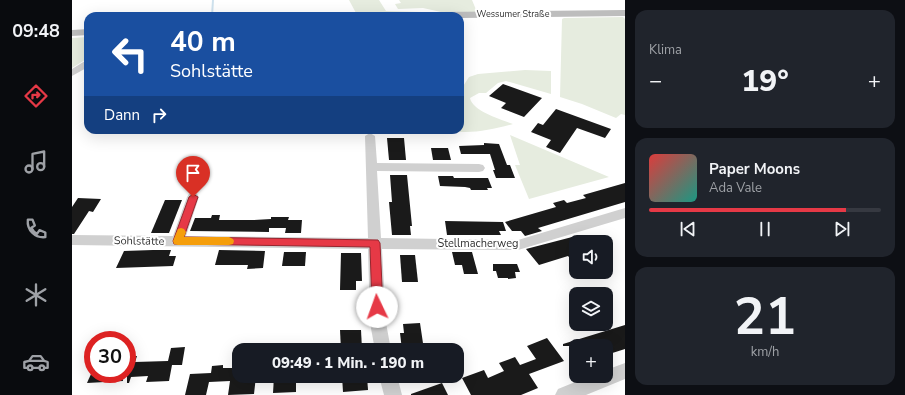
<!DOCTYPE html>
<html lang="de">
<meta charset="utf-8">
<style>
:root{--surface:#171b24;--page:#20242c;--text:#f1f3f6;--muted:#9ea1a6;--line:#363941;--accent:#e63946}
body{margin:0;font-family:"Nunito Sans",sans-serif;background:var(--page);color:var(--text);height:100vh;display:flex;flex-direction:column;font-size:15px;white-space:nowrap}
*{box-sizing:border-box;margin:0}
p{font-size:13px;color:var(--muted)}
.icon{flex:none;width:22px;height:22px;fill:none;stroke:currentColor;stroke-width:2;stroke-linecap:round;stroke-linejoin:round}
.map{position:relative;flex:1;overflow:hidden}
.sheet{display:flex;flex-direction:column;gap:10px;padding:10px;background:#0d0f14;width:280px}
.sheet>*{flex:none}
.banner{position:absolute;left:12px;top:12px;width:380px;height:122px;border-radius:12px;box-shadow:0 4px 16px #0002;background:#1a4fa0;color:#fff;overflow:hidden}
.tools{position:absolute;left:497px;top:235px;display:grid;gap:8px}
.tools a{display:grid;place-items:center;width:44px;height:44px;border-radius:8px;background:var(--surface);box-shadow:0 4px 16px #0002;font-size:20px}
.speed{position:absolute;left:12px;top:331px;display:flex;gap:8px;font-size:20px;font-weight:700;text-align:center}
.speed>*{display:grid;place-content:center;width:52px;height:52px;border-radius:50%;background:var(--surface);box-shadow:0 4px 16px #0002;line-height:1}
.speed .limit{border:6px solid #d22;background:#fff;color:#111}
.pin{position:absolute;display:grid;place-items:center;width:34px;height:34px;color:#fff;margin:-41px -17px;border-radius:50% 50% 50% 0;rotate:-45deg;box-shadow:0 0 4px #0007}
.pin .icon{rotate:45deg}
.me{position:absolute;width:44px;margin:-22px;rotate:357deg;stroke-linejoin:round;filter:drop-shadow(0 0 3px #0008)}
.turn{display:flex;align-items:center;gap:14px;height:84px;padding:0 20px;font-size:18px}
.turn .icon{width:52px;height:52px;stroke-width:2.5}
.turn b{display:block;font-size:28px;line-height:34px}
.then{display:flex;align-items:center;height:38px;padding:0 20px;background:#0003;gap:8px;font-size:15px}
.big{font-size:30px;font-weight:800;line-height:1.1}
.sheet .widget{flex:1;display:flex;flex-direction:column;justify-content:center;gap:6px;min-width:0;padding:0 14px;border-radius:12px;background:var(--page)}
.sheet .dial{align-items:center;gap:0}
.dial b{font-size:52px;line-height:1}
.song{display:flex;align-items:center;gap:12px}
.cover{width:48px;height:48px;border-radius:6px;background:linear-gradient(135deg,hsl(0 70% 55%),hsl(170 70% 35%))}
.played{height:4px;border-radius:2px;background:linear-gradient(90deg,var(--accent) 85%,var(--line) 85%)}
.keys{display:flex;justify-content:space-around;direction:ltr}
.heat{display:flex;justify-content:space-between;align-items:center;font-size:22px;direction:ltr}
.trip{position:absolute;left:160px;top:343px;width:232px;height:40px;border-radius:12px;background:var(--surface);box-shadow:0 4px 16px #0002;font-weight:800;line-height:40px;text-align:center}
main{display:flex;flex:1;min-height:0}
.dock{display:flex;flex-direction:column;width:72px;justify-content:space-around;align-items:center;background:#090b0e;color:var(--muted)}
.dock .icon{width:28px;height:28px}
.dock .active{color:var(--accent)}
.dock b{font-size:18px;color:var(--text)}
.map>svg:first-child{display:block}
.green{fill:#e6ecdf}
.lines{fill:none;stroke-linecap:round;stroke-linejoin:round}
.stream{stroke:#cfe2ee;stroke-width:2}
.building{fill:#1a1a1a}
.street{fill:#d0d0d0;fill-rule:evenodd}
.secondary{fill:#bdbdbd;fill-rule:evenodd}
.route{fill:#e63946;stroke:#96252e}
.slow{fill:#f59e0b}
.labels{text-anchor:middle;dominant-baseline:central;stroke-width:4;stroke-linejoin:round;paint-order:stroke}
.far-street-label{font-size:9px;fill:#333;stroke:#fff}
.street-label{font-size:11px;fill:#333;stroke:#fff}
</style>
<main>
<nav class="dock">
<b>09:48</b>
<svg class="icon active" aria-label="directions" viewBox="0 0 24 24"><path d="M12 3l9 9-9 9-9-9zM9 14v-3h6M13 9l2 2-2 2"/></svg>
<svg class="icon" aria-label="music" viewBox="0 0 24 24"><path d="M9 18V5l10-2v13"/><circle cx="6" cy="18" r="3"/><circle cx="16" cy="16" r="3"/></svg>
<svg class="icon" aria-label="phone" viewBox="0 0 24 24"><path d="M5 4h4l2 5-3 2q2 4 5 5l2-3 5 2v4C11 20 4 13 5 4z"/></svg>
<svg class="icon" aria-label="climate" viewBox="0 0 24 24"><path d="M12 3v18M4 7l16 10M4 17L20 7"/></svg>
<svg class="icon" aria-label="car" viewBox="0 0 24 24"><path d="M5 17H2v-5l4-1 3-4h7l3 4 3 1v5h-3M9 17h6M6 11h13"/><circle cx="7" cy="17" r="2"/><circle cx="17" cy="17" r="2"/></svg>
</nav>
<div class="map">
<svg width="553" height="395" viewBox="0 0 553 395">
<rect width="100%" height="100%" fill="#fff"/>
<g class="green">
<polygon points="277,0 307,0 314,11 350,12 284,13"/>
<polygon points="327,0 400,0 405,12 369,12 351,8 326,9 323,4 329,3"/>
<polygon points="551,17 553,19 553,115 549,114 544,118 510,104 488,97 490,19 492,18"/>
<polygon points="16,37 16,58 0,68 0,38"/>
<path d="M 453,70 L 479,71 L 479,94 L 434,81 L 426,83 L 414,93 L 407,93 L 398,98 C 400,111 430,120 441,124 C 419,130 396,135 374,130 L 388,130 L 388,91 L 397,77 L 406,74 Z"/>
<polygon points="438,135 537,177 457,199 443,165 448,165"/>
</g>
<g class="lines">
<polyline class="stream" points="140,16 141,0"/>
</g>
<g class="building">
<polygon points="431,84 470,98 452,117 429,108 434,103 417,96"/>
<polygon points="484,109 539,129 533,138 505,128 488,153 474,147 479,140 459,132 466,123 471,125"/>
<polygon points="315,138 332,138 334,160 317,160"/>
<polygon points="412,143 427,144 435,165 438,165 443,178 424,178 421,170 423,170 418,154 389,154 387,146 412,145"/>
<polygon points="359,148 376,148 379,160 361,160"/>
<polygon points="318,175 335,175 340,226 338,226 339,235 320,235 317,202 320,202"/>
<polygon points="366,176 381,176 382,178 416,178 420,188 415,188 416,190 399,190 398,188 393,187 368,186"/>
<polygon points="553,183 553,202 466,228 470,231 453,236 449,231 440,231 433,222 484,207 481,203 492,200 495,203 514,198 511,195"/>
<polygon points="6,198 29,199 21,212 17,211 2,234 0,234 0,207"/>
<polygon points="93,200 110,200 97,233 79,233"/>
<polygon points="140,215 148,215 147,220 182,220 199,219 199,217 217,217 216,220 230,220 229,233 213,233 214,228 197,228 197,232 118,231 123,218 139,218"/>
<polygon points="373,221 431,222 434,231 427,231 429,235 375,235"/>
<polygon points="504,236 504,265 496,256 467,265 454,249"/>
<polygon points="81,250 99,250 97,256 104,256 101,266 44,268 52,251"/>
<polygon points="147,250 193,251 191,268 175,269 176,265 143,265"/>
<polygon points="212,252 234,252 233,266 210,266"/>
<polygon points="380,252 400,252 406,274 392,274 390,265 383,265"/>
<polygon points="269,253 289,253 290,281 284,281 284,290 268,290"/>
<polygon points="328,255 343,255 346,282 330,282"/>
<polygon points="421,264 445,264 448,272 443,272 444,278 436,279 436,278 426,278 424,271 421,271"/>
<polygon points="348,323 352,350 330,350 328,333 332,333 331,324"/>
<polygon points="553,325 553,349 534,355 534,346 491,346 491,344"/>
<polygon points="268,330 289,330 290,349 269,350"/>
<polygon points="475,338 492,361 457,374 466,388 449,395 399,395 390,378 412,370 416,378 432,371 427,363 443,357 448,365 464,359 455,346"/>
<polygon points="113,347 110,365 100,365 97,381 74,382 76,376 59,377 57,383 55,383 55,356 65,356 63,362 96,361 99,348"/>
<polygon points="151,365 151,368 167,368 167,376 184,376 182,394 156,395 158,381 137,382 134,395 113,395 118,374 139,373 140,366"/>
<polygon points="19,374 50,374 51,381 15,383"/>
<polygon points="202,376 224,376 224,392 201,393"/>
<polygon points="270,376 295,376 296,390 271,392"/>
<polygon points="370,383 376,395 339,395 339,394"/>
</g>
<g class="lines">
<g class="street">
<polygon points="13,61 16,61 16,67 0,76 0,69"/>
<polygon points="298,133 303,136 305,163 407,164 411,165 413,168 411,171 407,172 305,171 309,238 446,240 553,208 553,218 446,250 310,249 314,323 319,350 303,350 298,323 296,249 0,245 0,235 101,236 115,197 117,194 121,193 125,194 127,197 114,236 296,238 293,136"/>
<polygon points="553,363 553,379 514,395 483,395 486,389 518,376 534,376 534,370"/>
<polygon points="307,376 325,376 330,395 312,395"/>
</g>
<g class="secondary">
<polygon points="553,10 553,16 388,18 388,16 276,16 281,13"/>
<polygon points="16,29 16,35 0,36 0,30"/>
</g>
</g>
<polygon class="route" points="121,194 126,197 112,237 306,240 308,243 311,307 309,310 305,312 301,310 300,307 298,247 102,244 101,241 117,197"/>
<polygon class="slow" points="109,228 112,229 114,232 112,237 157,237 161,239 162,241 161,244 157,245 106,245 102,244 101,241 106,229"/>
<g class="labels">
<g class="far-street-label">
<text x="441" y="14">Wessumer Straße</text>
</g>
<g class="street-label">
<text transform="translate(67 241) rotate(1)">Sohlstätte</text>
<text x="406" y="243">Stellmacherweg</text>
</g>
</g>
</svg>
<div class="tools">
<a><svg class="icon" aria-label="sound" viewBox="0 0 24 24"><path d="M4 9h4l5-4v14l-5-4H4zM17 9q2 3 0 6"/></svg></a>
<a><svg class="icon" aria-label="layers" viewBox="0 0 24 24"><path d="M12 4l9 5-9 5-9-5zM3 14l9 5 9-5"/></svg></a>
<a>+</a>
</div>
<div class="speed"><div class="limit">30</div></div>
<div class="pin" style="left:121px;top:197px;background:#d93025"><svg class="icon" aria-label="arrive" viewBox="0 0 24 24"><path d="M6 21V4h12l-3 4 3 4H6"/></svg></div>
<svg class="me" style="left:305px;top:307px" viewBox="-20 -20 40 40"><circle r="19" fill="#fff"/><path d="M0-13L10 11 0 6-10 11z" fill="#e63946"/></svg>
<div class="trip">09:49 · 1 Min. · 190 m</div>
<div class="banner">
<div class="turn"><svg class="icon" aria-label="left" viewBox="0 0 24 24"><path d="M17 20v-9H6M10 6l-5 5 5 5"/></svg><div><b>40 m</b>Sohlstätte</div></div>
<div class="then">Dann<svg class="icon" aria-label="right" viewBox="0 0 24 24"><path d="M7 20v-9h11M14 6l5 5-5 5"/></svg></div>
</div>
</div>
<section class="sheet">
<div class="widget"><p>Klima</p>
<div class="heat"><a>−</a><b class="big">19°</b><a>+</a></div>
</div>
<div class="widget">
<div class="song"><i class="cover"></i><div><b>Paper Moons</b><p>Ada Vale</p></div></div>
<div class="played"></div>
<div class="keys"><svg class="icon" aria-label="previous" viewBox="0 0 24 24"><path d="M18 5L8 12l10 7zM5 5v14"/></svg><svg class="icon" aria-label="pause" viewBox="0 0 24 24"><path d="M8 5v14M16 5v14"/></svg><svg class="icon" aria-label="next" viewBox="0 0 24 24"><path d="M6 5l10 7-10 7zM19 5v14"/></svg></div>
</div>
<div class="widget dial"><b>21</b><p>km/h</p></div>
</section>
</main>
